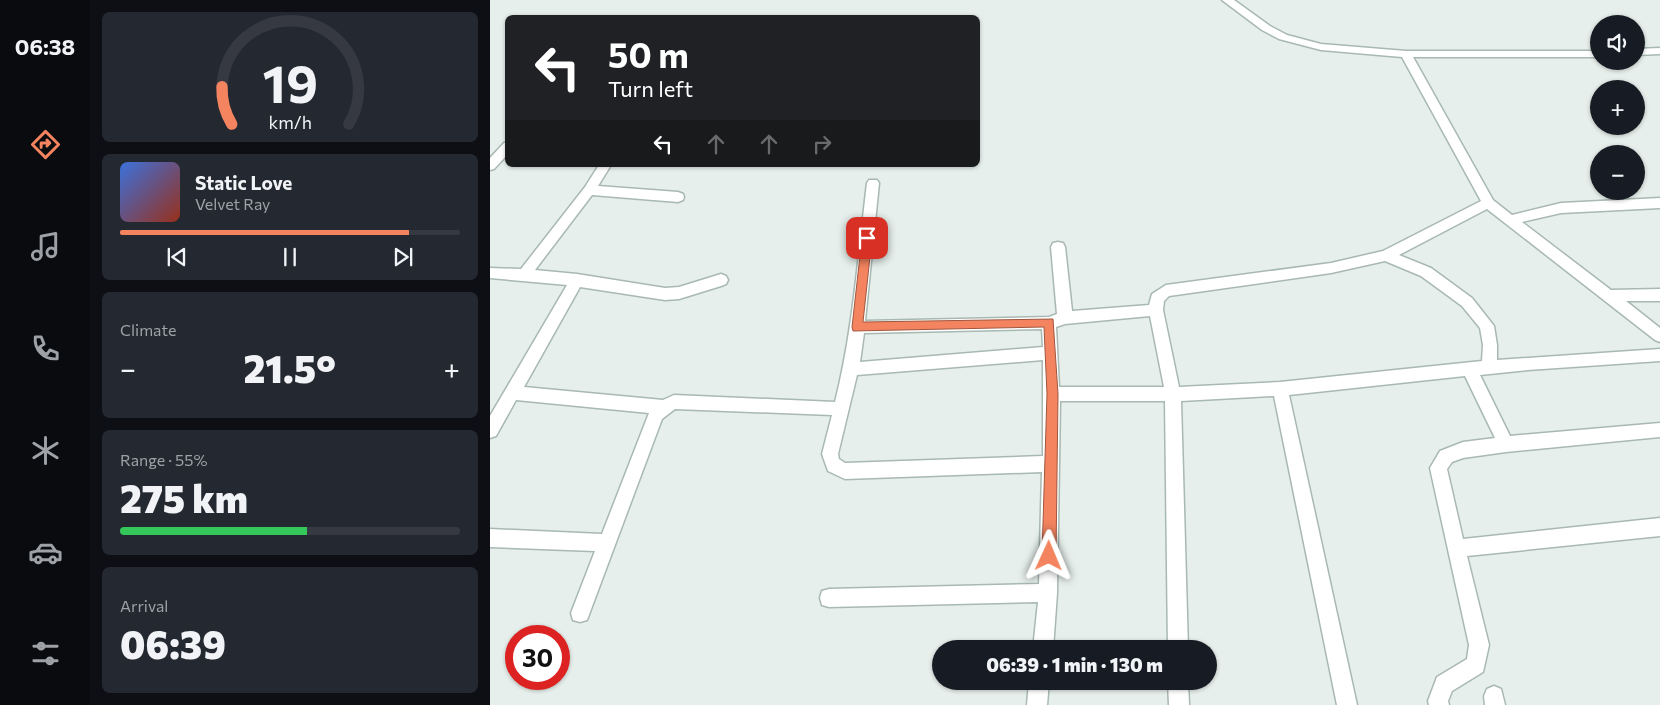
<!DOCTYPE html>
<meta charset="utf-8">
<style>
:root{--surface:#171b24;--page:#242831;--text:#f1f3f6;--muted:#9ea1a6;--line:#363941;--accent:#f4845f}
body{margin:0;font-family:Commissioner,sans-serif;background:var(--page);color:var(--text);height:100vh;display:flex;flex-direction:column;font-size:19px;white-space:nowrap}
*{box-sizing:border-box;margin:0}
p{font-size:16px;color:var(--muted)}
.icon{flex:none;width:28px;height:28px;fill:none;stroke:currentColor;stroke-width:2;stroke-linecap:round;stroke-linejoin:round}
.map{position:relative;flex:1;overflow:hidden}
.sheet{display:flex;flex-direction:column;gap:12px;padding:12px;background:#0d0f14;width:400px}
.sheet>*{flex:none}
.banner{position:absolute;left:15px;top:15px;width:475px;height:152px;border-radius:8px;box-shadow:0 1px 4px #0004;background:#202124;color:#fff;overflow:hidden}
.fabs{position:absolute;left:1100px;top:15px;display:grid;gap:10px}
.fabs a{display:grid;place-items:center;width:55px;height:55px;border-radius:50%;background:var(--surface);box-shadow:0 1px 4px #0004;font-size:25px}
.speed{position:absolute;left:15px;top:625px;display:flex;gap:10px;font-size:25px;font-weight:700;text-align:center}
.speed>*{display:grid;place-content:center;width:65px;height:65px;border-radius:50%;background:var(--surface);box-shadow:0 1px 4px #0004;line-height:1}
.speed .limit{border:8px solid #d22;background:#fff;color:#111}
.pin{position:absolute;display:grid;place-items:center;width:42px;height:42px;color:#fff;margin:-21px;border-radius:10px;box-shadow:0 2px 8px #0006}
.me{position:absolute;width:55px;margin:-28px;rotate:1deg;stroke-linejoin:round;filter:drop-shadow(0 0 4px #0008)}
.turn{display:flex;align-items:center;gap:18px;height:105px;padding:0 20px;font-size:22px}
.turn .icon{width:65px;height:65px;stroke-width:2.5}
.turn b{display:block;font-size:35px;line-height:42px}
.lanes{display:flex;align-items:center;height:48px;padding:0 20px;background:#0003;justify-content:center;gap:25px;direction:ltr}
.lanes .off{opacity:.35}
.big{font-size:38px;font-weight:800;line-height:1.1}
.sheet .widget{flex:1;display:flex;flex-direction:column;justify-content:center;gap:8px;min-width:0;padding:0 18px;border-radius:8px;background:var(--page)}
.sheet .dial{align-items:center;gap:0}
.dial svg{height:130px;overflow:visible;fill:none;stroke:var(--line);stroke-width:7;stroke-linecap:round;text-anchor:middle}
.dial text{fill:var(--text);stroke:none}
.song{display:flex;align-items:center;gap:15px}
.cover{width:60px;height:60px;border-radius:8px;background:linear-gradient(135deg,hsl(220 70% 55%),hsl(10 70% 35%))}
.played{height:5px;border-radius:2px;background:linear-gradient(90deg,var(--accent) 85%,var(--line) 85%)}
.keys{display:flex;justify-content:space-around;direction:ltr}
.heat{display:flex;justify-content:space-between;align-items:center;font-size:28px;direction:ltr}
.charge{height:8px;border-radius:4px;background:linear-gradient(90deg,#34c759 55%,var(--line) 0)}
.trip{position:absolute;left:442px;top:640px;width:285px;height:50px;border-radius:25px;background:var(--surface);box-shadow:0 1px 4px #0004;font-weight:800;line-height:50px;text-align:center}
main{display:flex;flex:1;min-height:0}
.dock{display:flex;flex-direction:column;width:90px;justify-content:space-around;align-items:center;background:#090b0e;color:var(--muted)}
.dock .icon{width:35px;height:35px}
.dock .on{color:var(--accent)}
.dock b{font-size:22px;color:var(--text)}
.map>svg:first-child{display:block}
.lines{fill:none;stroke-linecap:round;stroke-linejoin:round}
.minor-casing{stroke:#a8b8b2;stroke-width:3}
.minor{fill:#fff;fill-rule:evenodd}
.route{fill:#f4845f;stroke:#9f563e}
</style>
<main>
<nav class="dock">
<b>06:38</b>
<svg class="icon on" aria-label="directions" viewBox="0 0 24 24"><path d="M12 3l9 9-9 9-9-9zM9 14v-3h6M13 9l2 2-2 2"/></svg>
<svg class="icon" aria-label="music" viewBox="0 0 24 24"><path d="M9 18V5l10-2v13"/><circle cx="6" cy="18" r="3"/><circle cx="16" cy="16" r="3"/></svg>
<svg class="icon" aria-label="phone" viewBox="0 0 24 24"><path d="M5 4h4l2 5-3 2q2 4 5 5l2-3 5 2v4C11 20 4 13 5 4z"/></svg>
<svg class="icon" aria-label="climate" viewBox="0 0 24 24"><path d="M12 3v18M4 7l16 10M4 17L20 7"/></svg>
<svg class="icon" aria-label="car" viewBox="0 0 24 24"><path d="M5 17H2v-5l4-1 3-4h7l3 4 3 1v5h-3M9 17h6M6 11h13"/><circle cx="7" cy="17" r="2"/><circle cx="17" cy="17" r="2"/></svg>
<svg class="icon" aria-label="filters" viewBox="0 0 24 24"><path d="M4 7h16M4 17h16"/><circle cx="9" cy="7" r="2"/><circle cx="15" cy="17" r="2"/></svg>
</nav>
<section class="sheet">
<div class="widget dial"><svg viewBox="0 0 100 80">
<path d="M14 69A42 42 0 1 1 86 69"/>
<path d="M14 69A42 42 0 0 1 8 46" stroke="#f4845f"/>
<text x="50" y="56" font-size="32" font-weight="700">19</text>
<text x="50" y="72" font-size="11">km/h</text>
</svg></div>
<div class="widget">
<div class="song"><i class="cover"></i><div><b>Static Love</b><p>Velvet Ray</p></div></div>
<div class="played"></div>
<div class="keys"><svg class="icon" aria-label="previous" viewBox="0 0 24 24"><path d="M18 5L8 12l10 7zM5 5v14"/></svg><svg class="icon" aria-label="pause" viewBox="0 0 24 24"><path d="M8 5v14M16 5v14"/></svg><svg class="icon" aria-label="next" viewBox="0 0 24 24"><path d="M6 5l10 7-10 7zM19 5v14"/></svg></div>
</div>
<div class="widget"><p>Climate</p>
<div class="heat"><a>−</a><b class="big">21.5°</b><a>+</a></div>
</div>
<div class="widget"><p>Range · 55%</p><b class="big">275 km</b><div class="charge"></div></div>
<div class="widget"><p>Arrival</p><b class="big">06:39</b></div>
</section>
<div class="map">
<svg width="1170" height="705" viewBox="0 0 1170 705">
<rect width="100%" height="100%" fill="#e6efeb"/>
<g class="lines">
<g class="minor-casing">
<g id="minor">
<path d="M 732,0 L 744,0 L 780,26 L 797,35 L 831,44 L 916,51 L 1109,51 L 1109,57 L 923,57 L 1003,200 L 1022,215 L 1071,203 L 1170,198 L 1170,208 L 1071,213 L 1032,222 L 1121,290 L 1170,289 L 1170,301 L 1136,301 L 1170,328 L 1170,342 L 1165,340 L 997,209 L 909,255 L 941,268 L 982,298 L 1004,326 L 1007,345 L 1007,360 L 1170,349 L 1170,361 L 1038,370 L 990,375 L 1020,436 L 1170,423 L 1170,437 L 1016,452 L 973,458 L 962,462 L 957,469 L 973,539 L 1170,518 L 1170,536 L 977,556 L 999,645 L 993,672 L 962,691 L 958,701 L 959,705 L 939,705 L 938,701 L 947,677 L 977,659 L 979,645 L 940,468 L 950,451 L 973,442 L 1005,438 L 975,376 L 799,395 L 867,705 L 847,705 L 784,396 L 691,401 L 698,649 L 678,649 L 675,401 L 570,401 L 567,593 L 563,649 L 543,649 L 548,602 L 339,607 L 332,605 L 330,598 L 332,591 L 339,589 L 549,584 L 552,472 L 355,479 L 338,471 L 332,454 L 342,415 L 185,409 L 172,419 L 97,620 L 90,622 L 83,620 L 81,613 L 105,551 L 0,547 L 0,529 L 112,534 L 159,413 L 26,400 L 6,436 L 0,438 L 0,416 L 77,285 L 0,278 L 0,268 L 31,269 L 95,187 L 109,165 L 121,165 L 108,186 L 188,192 L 193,194 L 194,197 L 193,200 L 188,202 L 102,195 L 45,270 L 87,274 L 175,288 L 189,287 L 231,274 L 236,276 L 238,280 L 236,284 L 231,286 L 189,299 L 175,300 L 90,287 L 34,387 L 173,400 L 184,395 L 345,402 C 363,331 368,256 377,183 L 379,180 L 387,180 L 389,183 L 375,321 L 559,317 L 567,314 L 561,247 L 563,243 L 568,242 L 573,243 L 575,247 L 582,311 L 659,305 L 662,294 L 676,285 L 841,263 L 893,251 L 991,201 L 912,57 L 831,50 L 789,39 L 772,30 ZM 895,261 L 931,276 L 972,306 L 990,328 L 993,345 L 992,361 L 790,382 L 689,387 L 673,310 L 674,301 L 679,296 L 841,273 ZM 660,316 L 674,387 L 569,387 L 566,327 L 575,324 ZM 552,329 L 553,347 L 370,362 L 374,333 ZM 553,360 L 553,456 L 355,463 L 349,459 L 348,454 L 367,375 Z"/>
<polygon points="1170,48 1170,54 1146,55 1146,49"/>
<polygon points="18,142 18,154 4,169 0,170 0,158 14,143"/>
<polygon points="539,681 559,681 557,705 537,705"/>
<polygon points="678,681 698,681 699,705 679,705"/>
<polygon points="1004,686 1011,689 1015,705 995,705 994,696 997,689"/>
</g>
</g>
<use href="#minor" class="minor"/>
</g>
<polygon class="route" points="377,234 382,238 373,322 563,319 568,394 566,556 564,561 559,563 554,561 552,556 557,394 554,327 363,331 362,327 372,238"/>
</svg>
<div class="fabs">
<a><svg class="icon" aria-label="sound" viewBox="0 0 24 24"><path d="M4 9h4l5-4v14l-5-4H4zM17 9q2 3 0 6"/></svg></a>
<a>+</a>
<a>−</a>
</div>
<div class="speed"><div class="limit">30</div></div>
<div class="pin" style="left:377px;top:238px;background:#d93025"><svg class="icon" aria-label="arrive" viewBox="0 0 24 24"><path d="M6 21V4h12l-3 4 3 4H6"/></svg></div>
<svg class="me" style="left:559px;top:556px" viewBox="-20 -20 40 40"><path d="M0-17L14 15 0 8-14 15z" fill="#f4845f" stroke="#fff" stroke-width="4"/></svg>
<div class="trip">06:39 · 1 min · 130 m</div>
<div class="banner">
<div class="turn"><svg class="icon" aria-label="left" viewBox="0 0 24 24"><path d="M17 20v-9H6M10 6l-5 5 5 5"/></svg><div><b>50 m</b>Turn left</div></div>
<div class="lanes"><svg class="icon" aria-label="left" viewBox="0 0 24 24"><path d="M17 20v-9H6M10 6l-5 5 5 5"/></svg><svg class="icon off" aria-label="ahead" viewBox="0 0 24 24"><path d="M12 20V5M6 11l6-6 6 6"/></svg><svg class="icon off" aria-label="ahead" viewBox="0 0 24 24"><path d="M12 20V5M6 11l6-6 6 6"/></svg><svg class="icon off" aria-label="right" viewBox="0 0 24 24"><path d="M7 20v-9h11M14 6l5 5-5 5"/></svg></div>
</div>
</div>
</main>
